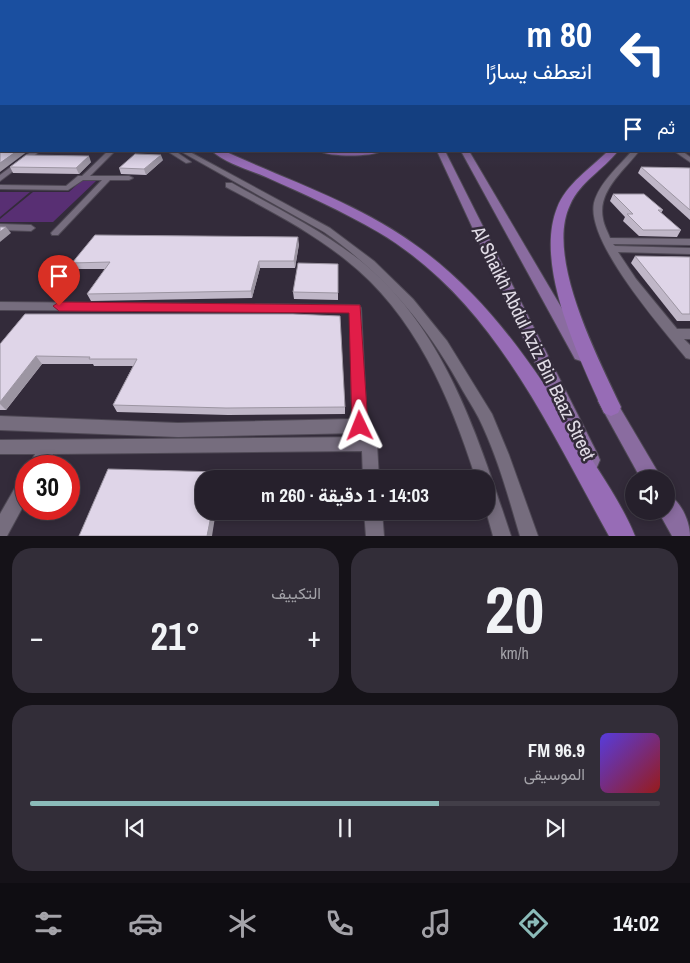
<!DOCTYPE html>
<html lang="ar">
<meta charset="utf-8">
<style>
:root{--surface:#26202c;--page:#322d38;--text:#f1f3f6;--muted:#a4a3a9;--line:#423e48;--accent:#8bbbb9}
body{margin:0;font-family:"Archivo Narrow",Vazirmatn,sans-serif;background:var(--page);color:var(--text);direction:rtl;height:100vh;display:flex;flex-direction:column;font-size:19px;white-space:nowrap}
*{box-sizing:border-box;margin:0}
p{font-size:16px;color:var(--muted)}
.icon{flex:none;width:28px;height:28px;fill:none;stroke:currentColor;stroke-width:2;stroke-linecap:round;stroke-linejoin:round}
.map{position:relative;height:536px;overflow:hidden;direction:ltr}
.side{display:flex;flex-direction:column;gap:12px;padding:12px;background:#151218;flex:1}
.side>*{flex:none}
.banner{position:absolute;left:0px;top:0px;width:690px;height:152px;box-shadow:0 2px 8px #0003,0 0 0 1px var(--line);direction:rtl;background:#1a4fa0;color:#fff;overflow:hidden}
.controls{position:absolute;left:625px;top:470px;display:grid;gap:10px}
.controls a{display:grid;place-items:center;width:50px;height:50px;border-radius:50%;background:var(--surface);box-shadow:0 2px 8px #0003,0 0 0 1px var(--line);font-size:25px}
.speed{position:absolute;left:15px;top:455px;display:flex;gap:10px;font-size:25px;font-weight:700;text-align:center}
.speed>*{display:grid;place-content:center;width:65px;height:65px;border-radius:50%;background:var(--surface);box-shadow:0 2px 8px #0003,0 0 0 1px var(--line);line-height:1}
.speed .limit{border:8px solid #d22;background:#fff;color:#111}
.pin{position:absolute;display:grid;place-items:center;width:42px;height:42px;color:#fff;margin:-51px -21px;border-radius:50% 50% 50% 0;rotate:-45deg;box-shadow:0 0 5px #0007}
.pin .icon{rotate:45deg}
.me{position:absolute;width:55px;margin:-28px;rotate:358deg;stroke-linejoin:round;filter:drop-shadow(0 0 4px #0008)}
.turn{display:flex;align-items:center;gap:18px;height:105px;padding:0 15px;font-size:22px}
.turn .icon{width:65px;height:65px;stroke-width:2.5}
.turn b{display:block;font-size:35px;line-height:42px}
.then{display:flex;align-items:center;height:48px;padding:0 15px;background:#0003;gap:10px;font-size:19px}
.big{font-size:38px;font-weight:700;line-height:1.1}
.side .card{flex:1;display:flex;flex-direction:column;justify-content:center;gap:8px;min-width:0;padding:0 18px;border-radius:20px;background:var(--page)}
.side .dial{align-items:center;gap:0}
.dial b{font-size:65px;line-height:1}
.song{display:flex;align-items:center;gap:15px}
.cover{width:60px;height:60px;border-radius:8px;background:linear-gradient(135deg,hsl(250 70% 55%),hsl(0 70% 35%))}
.played{height:5px;border-radius:2px;background:linear-gradient(90deg,var(--accent) 65%,var(--line) 65%)}
.keys{display:flex;justify-content:space-around;direction:ltr}
.heat{display:flex;justify-content:space-between;align-items:center;font-size:28px;direction:ltr}
.side .tiles{flex:1;display:grid;gap:12px;grid-template-columns:1fr 1fr}
.card:last-child{grid-column:span 2}
.trip{position:absolute;left:195px;top:470px;width:300px;height:50px;border-radius:20px;background:var(--surface);box-shadow:0 2px 8px #0003,0 0 0 1px var(--line);font-weight:700;line-height:50px;text-align:center;direction:rtl}
.tab-bar{display:flex;height:80px;justify-content:space-around;align-items:center;background:#0f0d12;color:var(--muted)}
.tab-bar .icon{width:35px;height:35px}
.tab-bar .on{color:var(--accent)}
.tab-bar b{font-size:22px;color:var(--text)}
.map>svg:first-child{display:block}
.green{fill:#582f73}
.lines{fill:none;stroke-linecap:round;stroke-linejoin:round}
.minor-casing{stroke:#4e4854;stroke-width:2}
.major-casing{stroke:#4e4854;stroke-width:2}
.highway-casing{stroke:#4e4854;stroke-width:2}
.minor{fill:#766d7e;fill-rule:evenodd}
.major{fill:#8a6ca0;fill-rule:evenodd}
.highway{fill:#976cb6;fill-rule:evenodd}
.wall{fill:#c0b7c8}
.shaded-wall{fill:#9c95a2}
.building{fill:#dfd5e8;stroke:#9c95a2}
.route{fill:#e11d48;stroke:#92132f}
.labels{text-anchor:middle;dominant-baseline:central;stroke-width:5;stroke-linejoin:round;paint-order:stroke}
.near-street-label{font-size:19px;fill:#e1dce6;stroke:#332b3a}
</style>
<div class="map">
<svg width="690" height="536" viewBox="0 0 690 536">
<rect width="100%" height="100%" fill="#332b3a"/>
<g class="green">
<polygon points="81,181 96,181 53,222 0,222 0,219 33,192 69,192"/>
<polygon points="0,192 30,192 0,217"/>
</g>
<g class="lines">
<g class="minor-casing">
<g id="minor">
<polygon points="690,100 690,104 689,104 689,101"/>
<polygon points="0,102 1,103 1,107 0,106"/>
<rect x="689" y="138" width="1" height="4"/>
<rect x="0" y="139" width="1" height="4"/>
<polygon points="32,151 40,151 0,181 0,175"/>
<polygon points="108,151 115,151 90,176 129,176 133,178 129,180 110,180 58,235 52,235 51,233 102,180 83,180 68,190 0,189 0,185 66,186 78,176 82,176"/>
<polygon points="167,151 175,151 191,162 186,163"/>
<path d="M 180,151 L 188,151 L 330,228 L 374,261 L 413,299 L 447,341 L 492,414 L 509,455 L 538,536 L 520,536 C 509,499 499,462 483,427 C 478,415 470,403 463,391 C 427,325 385,275 324,232 Z"/>
<path d="M 632,151 L 639,151 C 624,171 597,191 603,219 C 604,226 608,232 610,238 L 690,239 L 690,245 L 613,244 L 615,246 L 690,248 L 690,254 L 618,252 L 636,279 L 677,329 L 690,329 L 690,339 L 684,339 L 690,345 L 690,359 L 686,358 C 661,327 586,242 594,203 C 599,183 619,166 632,151 Z"/>
<polygon points="674,151 682,151 690,157 690,162"/>
<path d="M 226,183 L 232,183 C 278,209 327,232 368,267 C 447,335 479,440 511,536 L 493,536 L 486,511 L 486,479 L 476,479 C 450,397 415,314 346,260 C 310,231 267,209 226,187 Z"/>
<polygon points="0,224 31,225 35,228 31,231 0,230"/>
<polygon points="0,302 359,305 361,308 367,426 365,431 360,433 178,437 0,430 0,416 178,423 352,419 350,312 0,310"/>
<polygon points="369,437 374,439 377,444 379,479 363,479 362,451 53,454 46,466 29,466 35,454 0,454 0,440"/>
<polygon points="26,477 26,501 7,536 0,536 0,514 20,479"/>
<polygon points="364,511 382,511 384,536 366,536"/>
</g>
</g>
<g class="major-casing">
<g id="major">
<polygon points="437,151 445,151 597,453 600,460 597,467 590,470 583,467"/>
<polygon points="461,151 469,151 587,351 589,355 587,359 581,361 575,359"/>
<polygon points="607,393 613,396 662,479 641,479 598,401 601,396"/>
<path d="M 666,494 C 680,499 690,521 690,536 L 672,536 L 658,511 L 666,511 Z"/>
</g>
</g>
<g class="highway-casing">
<g id="highway">
<rect x="0" y="93" width="1" height="4"/>
<rect x="689" y="94" width="1" height="4"/>
<path d="M 212,151 L 224,151 C 290,181 363,205 421,249 C 486,297 532,363 574,431 C 593,463 621,501 635,536 L 609,536 C 547,425 492,299 378,232 C 342,211 304,194 266,177 C 249,170 225,163 212,151 Z"/>
<path d="M 320,151 L 381,151 C 373,157 328,157 320,151 Z"/>
<path d="M 608,151 L 618,151 C 603,170 580,182 570,205 C 545,257 598,358 621,407 L 618,413 L 611,416 L 604,413 C 580,360 534,266 557,208 C 566,184 591,168 608,151 Z"/>
</g>
</g>
<use href="#minor" class="minor"/>
<use href="#major" class="major"/>
<use href="#highway" class="highway"/>
</g>
<g class="wall">
<polygon points="163,160 146,175 121,174 119,168"/>
<polygon points="91,162 79,174 13,173 10,167"/>
<polygon points="641,167 690,168 690,220 638,173"/>
<polygon points="613,194 663,210 661,213 681,230 677,237 639,236 623,221 625,217 610,201"/>
<polygon points="299,244 295,268 260,268 252,298 91,301 87,294 105,269 75,269 72,263"/>
<polygon points="635,256 690,257 690,321 677,321 631,263"/>
<polygon points="338,264 338,300 294,299 293,292"/>
<polygon points="25,314 345,407 345,414 228,415 117,412 113,405 133,366 94,366 93,364 42,364 6,410 0,410 0,344"/>
</g>
<g class="shaded-wall">
<polygon points="17,151 28,151 0,172 0,163"/>
<polygon points="161,155 163,160 146,175 144,169"/>
<polygon points="89,156 91,162 79,174 76,168"/>
<polygon points="6,227 11,233 0,242 0,232"/>
<polygon points="298,237 299,244 295,268 294,261"/>
<polygon points="259,261 260,268 252,298 251,291"/>
<polygon points="36,356 42,364 6,410 0,404 0,402"/>
<polygon points="220,472 223,478 223,479 219,479"/>
<polygon points="212,511 216,511 212,536 207,536"/>
</g>
<g class="building">
<polygon points="1,147 1,151 17,151 0,163 0,148"/>
<polygon points="135,154 161,155 144,169 119,168"/>
<polygon points="26,155 89,156 76,168 10,167"/>
<polygon points="641,167 690,168 690,210"/>
<polygon points="613,194 644,194 663,210 658,210 681,230 643,230 627,214 633,214"/>
<polygon points="0,227 6,227 0,232"/>
<polygon points="95,235 298,237 294,261 259,261 251,291 87,294 110,262 72,263"/>
<polygon points="635,256 690,257 690,314 682,314"/>
<polygon points="298,263 338,264 338,293 293,292"/>
<polygon points="25,314 293,314 340,316 345,407 226,408 113,405 137,359 89,359 90,357 36,356 0,402 0,344"/>
<polygon points="108,469 220,472 219,479 204,479 204,511 212,511 207,536 79,536"/>
</g>
<linearGradient id="sky" x2="0" y2="1"><stop stop-color="#1c1820"/><stop offset="0.55" stop-color="#4a4a60"/><stop offset="1" stop-color="#4a4a60" stop-opacity="0"/></linearGradient>
<rect width="690" height="167" fill="url(#sky)"/>
<polygon class="route" points="59,302 360,305 368,426 366,432 360,434 354,432 352,426 349,313 59,311 53,306"/>
<g class="labels">
<g class="near-street-label">
<text transform="translate(534 343) rotate(64)">Al Shaikh Abdul Aziz Bin Baaz Street</text>
</g>
</g>
</svg>
<div class="controls">
<a><svg class="icon" aria-label="sound" viewBox="0 0 24 24"><path d="M4 9h4l5-4v14l-5-4H4zM17 9q2 3 0 6"/></svg></a>
</div>
<div class="speed"><div class="limit">30</div></div>
<div class="pin" style="left:59px;top:306px;background:#d93025"><svg class="icon" aria-label="arrive" viewBox="0 0 24 24"><path d="M6 21V4h12l-3 4 3 4H6"/></svg></div>
<svg class="me" style="left:360px;top:426px" viewBox="-20 -20 40 40"><path d="M0-17L14 15 0 8-14 15z" fill="#e11d48" stroke="#fff" stroke-width="4"/></svg>
<div class="trip">14:03 · 1 دقيقة · 260 m</div>
<div class="banner">
<div class="turn"><svg class="icon" aria-label="left" viewBox="0 0 24 24"><path d="M17 20v-9H6M10 6l-5 5 5 5"/></svg><div><b>80 m</b>انعطف يسارًا</div></div>
<div class="then">ثم<svg class="icon" aria-label="arrive" viewBox="0 0 24 24"><path d="M6 21V4h12l-3 4 3 4H6"/></svg></div>
</div>
</div>
<section class="side">
<div class="tiles">
<div class="card dial"><b>20</b><p>km/h</p></div>
<div class="card"><p>التكييف</p>
<div class="heat"><a>−</a><b class="big">21°</b><a>+</a></div>
</div>
<div class="card">
<div class="song"><i class="cover"></i><div><b>96.9 FM</b><p>الموسيقى</p></div></div>
<div class="played"></div>
<div class="keys"><svg class="icon" aria-label="previous" viewBox="0 0 24 24"><path d="M18 5L8 12l10 7zM5 5v14"/></svg><svg class="icon" aria-label="pause" viewBox="0 0 24 24"><path d="M8 5v14M16 5v14"/></svg><svg class="icon" aria-label="next" viewBox="0 0 24 24"><path d="M6 5l10 7-10 7zM19 5v14"/></svg></div>
</div>
</div>
</section>
<nav class="tab-bar">
<b>14:02</b>
<svg class="icon on" aria-label="directions" viewBox="0 0 24 24"><path d="M12 3l9 9-9 9-9-9zM9 14v-3h6M13 9l2 2-2 2"/></svg>
<svg class="icon" aria-label="music" viewBox="0 0 24 24"><path d="M9 18V5l10-2v13"/><circle cx="6" cy="18" r="3"/><circle cx="16" cy="16" r="3"/></svg>
<svg class="icon" aria-label="phone" viewBox="0 0 24 24"><path d="M5 4h4l2 5-3 2q2 4 5 5l2-3 5 2v4C11 20 4 13 5 4z"/></svg>
<svg class="icon" aria-label="climate" viewBox="0 0 24 24"><path d="M12 3v18M4 7l16 10M4 17L20 7"/></svg>
<svg class="icon" aria-label="car" viewBox="0 0 24 24"><path d="M5 17H2v-5l4-1 3-4h7l3 4 3 1v5h-3M9 17h6M6 11h13"/><circle cx="7" cy="17" r="2"/><circle cx="17" cy="17" r="2"/></svg>
<svg class="icon" aria-label="filters" viewBox="0 0 24 24"><path d="M4 7h16M4 17h16"/><circle cx="9" cy="7" r="2"/><circle cx="15" cy="17" r="2"/></svg>
</nav>
